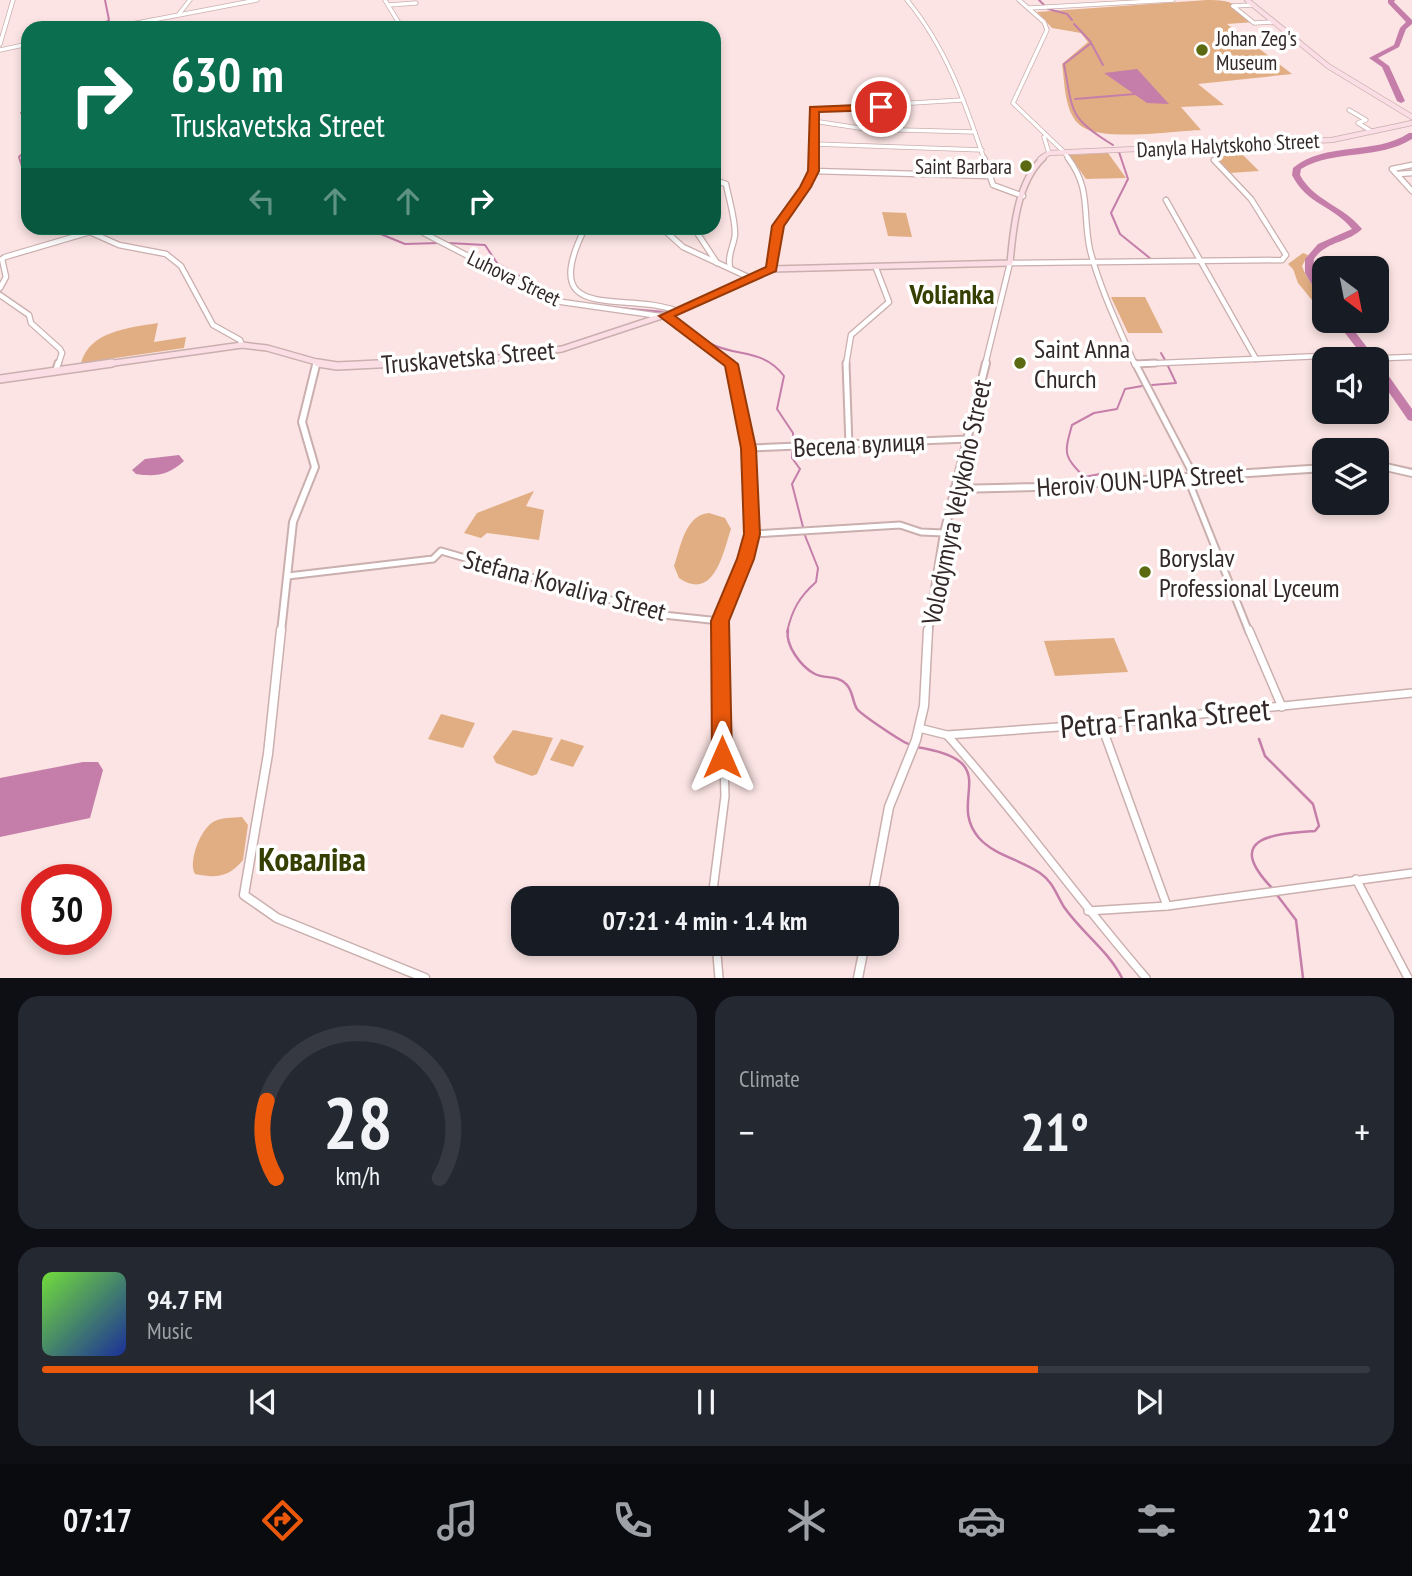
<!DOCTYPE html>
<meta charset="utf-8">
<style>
:root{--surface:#171b24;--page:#242831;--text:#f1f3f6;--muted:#9ea1a6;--line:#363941;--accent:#ea580c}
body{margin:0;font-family:"PT Sans Narrow",sans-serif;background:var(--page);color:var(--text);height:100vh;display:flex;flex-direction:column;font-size:26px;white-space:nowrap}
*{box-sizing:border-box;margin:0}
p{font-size:23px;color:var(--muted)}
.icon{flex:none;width:38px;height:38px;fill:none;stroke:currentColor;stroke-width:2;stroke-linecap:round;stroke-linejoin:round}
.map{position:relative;height:978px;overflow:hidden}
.details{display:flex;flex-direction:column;gap:18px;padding:18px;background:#0d0f14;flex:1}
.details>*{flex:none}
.top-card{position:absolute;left:21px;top:21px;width:700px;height:214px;border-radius:21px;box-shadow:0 4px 10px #0003;background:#0b6e4f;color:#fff;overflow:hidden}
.needle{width:46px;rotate:148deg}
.buttons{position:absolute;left:1312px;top:256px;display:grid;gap:14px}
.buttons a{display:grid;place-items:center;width:77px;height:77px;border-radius:14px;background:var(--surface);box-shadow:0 4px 10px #0003;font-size:35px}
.speed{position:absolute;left:21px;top:864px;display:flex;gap:14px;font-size:35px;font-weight:700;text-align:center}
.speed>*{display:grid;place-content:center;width:91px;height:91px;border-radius:50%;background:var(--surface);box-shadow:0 4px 10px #0003;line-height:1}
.speed .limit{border:10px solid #d22;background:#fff;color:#111}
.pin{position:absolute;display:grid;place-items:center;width:60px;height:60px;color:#fff;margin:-30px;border:4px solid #fff;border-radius:50%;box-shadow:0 2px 7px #0007}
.me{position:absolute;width:77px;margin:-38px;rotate:0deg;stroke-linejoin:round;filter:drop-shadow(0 0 5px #0008)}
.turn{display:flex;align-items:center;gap:24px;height:147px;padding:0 35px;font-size:32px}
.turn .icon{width:91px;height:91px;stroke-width:2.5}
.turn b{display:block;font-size:49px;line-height:60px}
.lanes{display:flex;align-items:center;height:66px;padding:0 35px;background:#0003;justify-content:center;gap:35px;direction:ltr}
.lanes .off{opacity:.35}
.big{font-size:52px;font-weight:700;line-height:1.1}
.details .card{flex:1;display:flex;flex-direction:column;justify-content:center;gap:10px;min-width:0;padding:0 24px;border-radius:21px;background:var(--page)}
.details .dial{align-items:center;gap:0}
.dial svg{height:182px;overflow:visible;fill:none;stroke:var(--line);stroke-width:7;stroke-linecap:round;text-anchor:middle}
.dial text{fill:var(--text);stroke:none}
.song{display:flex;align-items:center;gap:21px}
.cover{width:84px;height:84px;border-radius:10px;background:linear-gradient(135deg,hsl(100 70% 55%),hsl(230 70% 35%))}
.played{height:7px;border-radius:4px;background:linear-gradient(90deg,var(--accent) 75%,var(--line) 75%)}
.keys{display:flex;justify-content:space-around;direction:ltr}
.heat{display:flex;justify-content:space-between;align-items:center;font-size:38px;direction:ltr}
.details .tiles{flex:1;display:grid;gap:18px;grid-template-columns:1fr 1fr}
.card:last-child{grid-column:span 2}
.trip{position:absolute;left:511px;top:886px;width:388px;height:70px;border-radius:21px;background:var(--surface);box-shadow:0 4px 10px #0003;font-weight:700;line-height:70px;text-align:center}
.tab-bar{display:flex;height:112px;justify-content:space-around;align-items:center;background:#090b0e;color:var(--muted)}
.tab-bar .icon{width:49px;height:49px}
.tab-bar .selected{color:var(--accent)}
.tab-bar b{font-size:32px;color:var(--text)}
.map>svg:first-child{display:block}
.green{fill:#e1ae84}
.water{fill:#c57eaa}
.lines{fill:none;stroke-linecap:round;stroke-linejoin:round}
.stream-far1{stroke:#c57eaa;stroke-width:2}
.stream{stroke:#c57eaa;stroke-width:2.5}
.river{fill:#c57eaa;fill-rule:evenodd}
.minor-far3-casing{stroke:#caafae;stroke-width:5}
.minor-far2-casing{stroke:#caafae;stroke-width:7}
.minor-far1-casing{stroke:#caafae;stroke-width:9}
.minor-casing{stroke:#caafae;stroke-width:10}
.tertiary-far3-casing{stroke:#caafae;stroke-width:5}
.tertiary-far2-casing{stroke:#caafae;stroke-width:7}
.tertiary-far1-casing{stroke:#caafae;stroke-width:10}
.tertiary-casing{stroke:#caafae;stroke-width:11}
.secondary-far2-casing{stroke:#caafae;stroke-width:6}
.secondary-far1-casing{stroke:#caafae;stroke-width:8}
.secondary-casing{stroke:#caafae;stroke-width:10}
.minor-far3{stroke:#fff;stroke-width:3.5}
.minor-far2{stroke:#fff;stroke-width:4.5}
.minor-far1{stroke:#fff;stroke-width:5}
.minor{stroke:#fff;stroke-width:7}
.tertiary-far3{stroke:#fff;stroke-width:3.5}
.tertiary-far2{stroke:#fff;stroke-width:4.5}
.tertiary-far1{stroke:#fff;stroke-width:6}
.tertiary{stroke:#fff;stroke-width:8}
.secondary-far2{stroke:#fbdde6;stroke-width:4.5}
.secondary-far1{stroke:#fbdde6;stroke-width:5}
.secondary{stroke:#fbdde6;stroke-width:7}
.route{fill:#ea580c;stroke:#983908;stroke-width:2}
.poi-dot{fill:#5b6910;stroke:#fff;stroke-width:2.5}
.labels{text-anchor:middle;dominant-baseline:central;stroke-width:7;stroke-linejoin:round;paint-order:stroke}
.far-poi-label{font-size:21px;fill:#332828;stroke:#fff;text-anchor:start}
.far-street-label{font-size:21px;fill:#332828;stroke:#fff}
.poi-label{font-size:26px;fill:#332828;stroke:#fff;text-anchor:start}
.street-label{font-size:26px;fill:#332828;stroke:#fff}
.neighbourhood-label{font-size:28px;font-weight:bold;fill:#363f02;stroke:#fff}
.near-street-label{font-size:32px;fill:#332828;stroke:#fff}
.near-neighbourhood-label{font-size:33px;font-weight:bold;fill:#363f02;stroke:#fff}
</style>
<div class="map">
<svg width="1412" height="978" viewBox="0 0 1412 978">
<rect width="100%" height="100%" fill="#fbe4e3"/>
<g class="green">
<path d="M 1207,0 C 1236,0 1233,4 1254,22 L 1227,24 L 1292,74 L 1198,84 L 1224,105 L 1181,107 L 1201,130 C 1173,131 1103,142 1081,126 C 1064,113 1065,83 1062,64 L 1088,42 L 1081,33 L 1052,28 L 1037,12 Z"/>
<polygon points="1235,147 1259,171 1230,173 1213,155 1191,156 1186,150"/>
<polygon points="1108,153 1126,178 1086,179 1069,155"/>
<polygon points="882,212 906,213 912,237 888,236"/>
<path d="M 1303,253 L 1308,255 L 1302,266 C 1308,284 1325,296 1325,316 L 1298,283 L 1293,269 L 1288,264 Z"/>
<polygon points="1111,297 1145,297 1163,333 1128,333"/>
<path d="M 158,323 L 154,342 L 186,337 L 184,348 L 81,363 C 90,331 128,328 158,323 Z"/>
<polygon points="534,491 526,506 544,510 539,540 487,533 481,538 464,533 477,513"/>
<path d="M 709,513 L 725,518 L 731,529 C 723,553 714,602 679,578 L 674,566 C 681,546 685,515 709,513 Z"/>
<polygon points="1114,638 1128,672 1055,676 1044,641"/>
<polygon points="441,714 475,723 463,748 428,739"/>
<polygon points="513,730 553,738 537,774 532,776 496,763 493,757"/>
<polygon points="561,739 584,746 573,767 550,760"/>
<path d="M 242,817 L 248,825 L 243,860 C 228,878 216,878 195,874 C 188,862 200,830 213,822 C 221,817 232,818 242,817 Z"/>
</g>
<g class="water">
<polygon points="1137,69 1139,71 1169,104 1147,103 1104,73"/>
<path d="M 179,455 L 184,461 C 169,475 156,477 136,474 L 132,470 L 145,459 Z"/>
<polygon points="83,762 98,762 103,770 90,818 0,837 0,778"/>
</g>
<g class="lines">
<g class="stream-far1">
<polyline points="1039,0 1045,6"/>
<polyline points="1048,9 1067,14 1072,20"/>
<polyline points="1074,24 1090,41 1103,65"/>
<polyline points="96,28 109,20 105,0"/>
<path d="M 1090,44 L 1064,64 C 1073,113 1069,118 1113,145"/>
<polyline points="1075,99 1135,94"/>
<polyline points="28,104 21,113 28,120"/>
<polyline points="28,148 19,157 28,186"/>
<polyline points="1119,152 1128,179 1111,213 1120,234 1151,259"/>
<polyline points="195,228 218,231 258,228"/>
<polyline points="366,228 405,244 439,243"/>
<polyline points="448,243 485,245 497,263 561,300"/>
<polyline points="608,307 665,312"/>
<path d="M 670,315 C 684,324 696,337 711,344 C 738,357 764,349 784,376 L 777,409 L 793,433 L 793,444"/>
<polyline points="1161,353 1165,360"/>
<polyline points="1152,385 1176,383 1168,366"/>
<polyline points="792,449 792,458 800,469 792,484 803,527"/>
<path d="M 1129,477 L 1111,472 L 1084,477 C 1063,455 1064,454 1072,425 L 1094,413 L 1117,409 L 1125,389 L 1142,386"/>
<path d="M 787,632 C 792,610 799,597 816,582 L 818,568 L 804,533"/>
</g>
<g class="stream">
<path d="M 788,630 C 785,645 801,667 815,674 C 825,679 838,675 846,684 C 853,690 852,701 857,709 C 862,715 903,743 911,745"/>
<path d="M 1259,739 L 1265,756 L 1313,804 L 1319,826 L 1315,831 C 1276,834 1222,836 1272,888"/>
<path d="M 916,747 C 1008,761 945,799 979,838 C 994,855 1021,860 1040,873 C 1053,882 1056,894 1064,907 C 1082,933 1108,950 1122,978"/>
<polyline points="1277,895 1296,920 1303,978"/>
</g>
<g class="river">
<polygon points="1388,0 1395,0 1394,2 1412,20 1412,24 1406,29 1399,47 1378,58 1389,66 1405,101 1401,103 1397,101 1382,67 1369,58 1394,45 1400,28 1406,22 1388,3"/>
<path d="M 1409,133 L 1412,133 L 1412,139 C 1379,160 1335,149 1301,169 L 1300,175 C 1314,201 1344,206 1362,229 C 1348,243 1326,241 1314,259 C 1312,275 1325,285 1325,301 L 1321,300 L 1305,273 L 1305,259 L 1318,244 L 1352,229 C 1333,205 1307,205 1292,175 L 1293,168 C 1325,141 1374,156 1409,133 Z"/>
<polygon points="1335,320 1346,320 1376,359 1365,359"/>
<polygon points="1377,364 1381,365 1412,409 1412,421 1408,420 1377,375"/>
</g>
<g class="minor-far3-casing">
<g id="minor-far3">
<polyline points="385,0 402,28"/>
<path d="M 907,0 C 946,47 965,102 984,159"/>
<polyline points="389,5 416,3"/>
<polyline points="1233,6 1254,23 1273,22"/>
<polyline points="1233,6 1252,5"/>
<polyline points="1029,8 1173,0"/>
<polyline points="179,14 190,0"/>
<polyline points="111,28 257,0"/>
<polyline points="0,44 13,0"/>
<polyline points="0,50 28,44"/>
<polyline points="1349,110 1366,120 1358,123 1371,131"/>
<polyline points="813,121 866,129 975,132"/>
<polyline points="815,144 982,150"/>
<polyline points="1064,152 1069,159"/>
<polyline points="813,159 814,109 962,100"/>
</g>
</g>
<g class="minor-far2-casing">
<g id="minor-far2">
<polyline points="984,158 993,185 1023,196"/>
<path d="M 1068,158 C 1092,190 1082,214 1090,250 C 1100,289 1119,328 1135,365"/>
<polyline points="1412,165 1392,169 1412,191"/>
<polyline points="813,171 989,176"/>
<polyline points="1398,174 1412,173"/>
<path d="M 714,180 L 726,184 C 729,200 735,217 735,234 C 734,246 727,255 730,267"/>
<polyline points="1166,200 1256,359"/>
<polyline points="414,228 555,301 660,316"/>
<path d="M 585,228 C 536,326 623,290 677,311"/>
<polyline points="662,228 683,247 748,277"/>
<polyline points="694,228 717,263"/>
<polyline points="1010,263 1282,260 1286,255 1251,199 1214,160"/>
<path d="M 772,269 C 774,256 773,237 779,225 C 790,200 813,187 813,158"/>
<polyline points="0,288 6,277 2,259 5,257 90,232 119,245 166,254 181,266 213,325 240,340 242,345"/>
<polyline points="0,295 29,315 31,323 60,349 62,353 58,365"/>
<polyline points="665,315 732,365"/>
<polyline points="1385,358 1412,357"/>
<polyline points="1137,364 1345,355"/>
<polyline points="846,365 851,335 889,302 876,268"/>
</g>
</g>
<g class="minor-far1-casing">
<g id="minor-far1">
<polyline points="846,363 849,445"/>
<polyline points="1135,363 1194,476"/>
<polyline points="1137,364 1155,363"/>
<polyline points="56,370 58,363"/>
<polyline points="749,448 968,439"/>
<polyline points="1187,477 1249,632"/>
<polyline points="752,534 900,525 921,532 944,533"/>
<polyline points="288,576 433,559 441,551 663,615 720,621"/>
<path d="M 720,632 L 720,621 C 731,594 748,564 752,535 C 757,494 746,401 731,363"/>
</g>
</g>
<g class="minor-casing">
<g id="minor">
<polyline points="1249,630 1282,707"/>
<polyline points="1101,724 1167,906"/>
<polyline points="919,728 947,735 1101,724 1412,693"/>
<path d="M 947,735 C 1017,813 1077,899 1146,978"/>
<polyline points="1356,879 1408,978"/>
<polyline points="712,898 725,796 720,630"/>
<polyline points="1088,911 1167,906 1412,873"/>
<polyline points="716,943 719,978"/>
</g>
</g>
<g class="tertiary-far3-casing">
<g id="tertiary-far3">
<polyline points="1019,0 1044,22 1047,30 1013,103 1064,152"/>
<polyline points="1044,137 1049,153"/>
</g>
</g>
<g class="tertiary-far2-casing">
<polyline id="tertiary-far2" points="985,365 1010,263"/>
</g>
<g class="tertiary-far1-casing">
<g id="tertiary-far1">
<polyline points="1377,465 1412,473"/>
<polyline points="954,489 1035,487 1325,468"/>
<polyline points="281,632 293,522 315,467 302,422 316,365"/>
<polyline points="928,632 944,533 986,363"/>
</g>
</g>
<g class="tertiary-casing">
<g id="tertiary">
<polyline points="281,630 268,754 244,895 277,918 425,978"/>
<polyline points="872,898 889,807 916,740 924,706 928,630"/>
<polyline points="858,978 865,943"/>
</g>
</g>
<g class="secondary-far2-casing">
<g id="secondary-far2">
<polyline points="1247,0 1328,66 1412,117"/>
<polyline points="1040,159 1049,153 1332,140 1412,123"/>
</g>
</g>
<g class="secondary-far1-casing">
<g id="secondary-far1">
<polyline points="100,365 242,345 267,348 327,365"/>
<path d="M 359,365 L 490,359 L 562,349 L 677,311 L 772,269 L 1010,263 C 1013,230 1017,182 1043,158"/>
</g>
</g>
<g class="secondary-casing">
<g id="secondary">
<polyline points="318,363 337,366 398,363"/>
<polyline points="0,379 112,363"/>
</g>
</g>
<use href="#minor-far3" class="minor-far3"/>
<use href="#minor-far2" class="minor-far2"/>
<use href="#minor-far1" class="minor-far1"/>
<use href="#minor" class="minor"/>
<use href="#tertiary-far3" class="tertiary-far3"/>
<use href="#tertiary-far2" class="tertiary-far2"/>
<use href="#tertiary-far1" class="tertiary-far1"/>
<use href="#tertiary" class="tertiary"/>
<use href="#secondary-far2" class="secondary-far2"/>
<use href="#secondary-far1" class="secondary-far1"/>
<use href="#secondary" class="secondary"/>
</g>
<polygon class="route" points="884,104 881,110 819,112 819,171 811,187 784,226 776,271 675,316 738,364 756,448 760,534 754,559 729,621 732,757 729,764 722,766 715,764 712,757 711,621 737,559 744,534 741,448 725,366 659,316 766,267 772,226 800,187 808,171 810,107"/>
<g class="poi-dot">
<circle cx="1202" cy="50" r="7"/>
<circle cx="1026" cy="166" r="7"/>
<circle cx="1020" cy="363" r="7"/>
<circle cx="1145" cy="572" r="7"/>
</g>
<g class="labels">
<g class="far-poi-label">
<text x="1216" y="38">Johan Zeg's<tspan x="1216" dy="24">Museum</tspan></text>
<text x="1012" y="166" text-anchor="end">Saint Barbara</text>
</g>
<g class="far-street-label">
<text transform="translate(1228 145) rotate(-3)">Danyla Halytskoho Street</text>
<text transform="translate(514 278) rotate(26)">Luhova Street</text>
</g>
<g class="poi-label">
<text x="1034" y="348">Saint Anna<tspan x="1034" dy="30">Church</tspan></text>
<text x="1159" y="557">Boryslav<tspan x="1159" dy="30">Professional Lyceum</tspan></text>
</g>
<g class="street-label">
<text transform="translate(468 357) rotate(-5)">Truskavetska Street</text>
<text transform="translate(859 444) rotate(-3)">Весела вулиця</text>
<text transform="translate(1140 480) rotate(-4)">Heroiv OUN-UPA Street</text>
<text transform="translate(956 502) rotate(-78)">Volodymyra Velykoho Street</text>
<text transform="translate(565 585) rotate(15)">Stefana Kovaliva Street</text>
</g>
<g class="neighbourhood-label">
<text x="952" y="293">Volianka</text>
</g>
<g class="near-street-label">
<text transform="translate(1165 717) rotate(-5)">Petra Franka Street</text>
</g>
<g class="near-neighbourhood-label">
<text x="312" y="858">Коваліва</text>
</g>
</g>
</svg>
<div class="buttons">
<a><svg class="needle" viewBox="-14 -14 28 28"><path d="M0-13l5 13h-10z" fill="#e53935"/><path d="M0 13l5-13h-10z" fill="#9ea1a6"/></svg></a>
<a><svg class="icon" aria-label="sound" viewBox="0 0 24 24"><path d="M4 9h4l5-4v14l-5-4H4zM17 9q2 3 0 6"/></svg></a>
<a><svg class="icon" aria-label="layers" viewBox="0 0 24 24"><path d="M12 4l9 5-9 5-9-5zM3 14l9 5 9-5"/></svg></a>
</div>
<div class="speed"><div class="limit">30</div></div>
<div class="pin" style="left:881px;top:107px;background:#d93025"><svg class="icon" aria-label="arrive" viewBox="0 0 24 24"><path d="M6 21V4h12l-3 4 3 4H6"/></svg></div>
<svg class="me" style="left:722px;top:757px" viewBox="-20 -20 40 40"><path d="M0-17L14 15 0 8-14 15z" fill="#ea580c" stroke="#fff" stroke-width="4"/></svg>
<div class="trip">07:21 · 4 min · 1.4 km</div>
<div class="top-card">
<div class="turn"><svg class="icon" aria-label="right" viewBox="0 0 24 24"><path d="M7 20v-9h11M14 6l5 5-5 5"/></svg><div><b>630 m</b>Truskavetska Street</div></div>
<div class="lanes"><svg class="icon off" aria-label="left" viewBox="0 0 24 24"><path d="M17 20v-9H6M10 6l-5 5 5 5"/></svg><svg class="icon off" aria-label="ahead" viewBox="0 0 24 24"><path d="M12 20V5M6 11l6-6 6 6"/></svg><svg class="icon off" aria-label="ahead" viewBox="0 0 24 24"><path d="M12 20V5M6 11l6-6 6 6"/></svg><svg class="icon" aria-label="right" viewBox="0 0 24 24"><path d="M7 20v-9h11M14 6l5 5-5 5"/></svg></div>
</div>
</div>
<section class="details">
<div class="tiles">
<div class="card dial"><svg viewBox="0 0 100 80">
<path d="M14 69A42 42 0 1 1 86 69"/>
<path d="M14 69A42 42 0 0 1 10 35" stroke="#ea580c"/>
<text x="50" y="56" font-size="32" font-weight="700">28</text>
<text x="50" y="72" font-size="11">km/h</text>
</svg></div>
<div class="card"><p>Climate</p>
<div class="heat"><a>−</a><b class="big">21°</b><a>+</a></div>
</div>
<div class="card">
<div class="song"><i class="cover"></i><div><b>94.7 FM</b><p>Music</p></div></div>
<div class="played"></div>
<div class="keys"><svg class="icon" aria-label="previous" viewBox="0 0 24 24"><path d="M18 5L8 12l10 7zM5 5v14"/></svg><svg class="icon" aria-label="pause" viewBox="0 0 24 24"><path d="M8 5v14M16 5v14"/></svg><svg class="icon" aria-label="next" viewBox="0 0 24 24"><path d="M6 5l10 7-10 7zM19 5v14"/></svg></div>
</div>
</div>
</section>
<nav class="tab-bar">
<b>07:17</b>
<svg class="icon selected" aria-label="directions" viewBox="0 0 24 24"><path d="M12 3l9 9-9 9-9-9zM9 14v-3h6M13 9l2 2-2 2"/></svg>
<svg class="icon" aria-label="music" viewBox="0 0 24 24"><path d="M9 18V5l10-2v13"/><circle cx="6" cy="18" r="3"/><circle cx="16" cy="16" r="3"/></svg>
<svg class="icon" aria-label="phone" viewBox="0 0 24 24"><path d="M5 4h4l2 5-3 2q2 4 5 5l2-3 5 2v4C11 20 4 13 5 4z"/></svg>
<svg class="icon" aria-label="climate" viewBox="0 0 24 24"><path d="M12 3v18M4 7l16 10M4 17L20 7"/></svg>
<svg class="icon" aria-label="car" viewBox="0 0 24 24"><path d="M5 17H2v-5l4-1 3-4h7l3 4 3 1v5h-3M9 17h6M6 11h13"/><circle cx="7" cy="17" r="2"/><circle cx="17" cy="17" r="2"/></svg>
<svg class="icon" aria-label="filters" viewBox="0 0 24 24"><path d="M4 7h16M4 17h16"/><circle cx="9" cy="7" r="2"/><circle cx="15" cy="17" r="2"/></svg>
<b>21°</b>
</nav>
